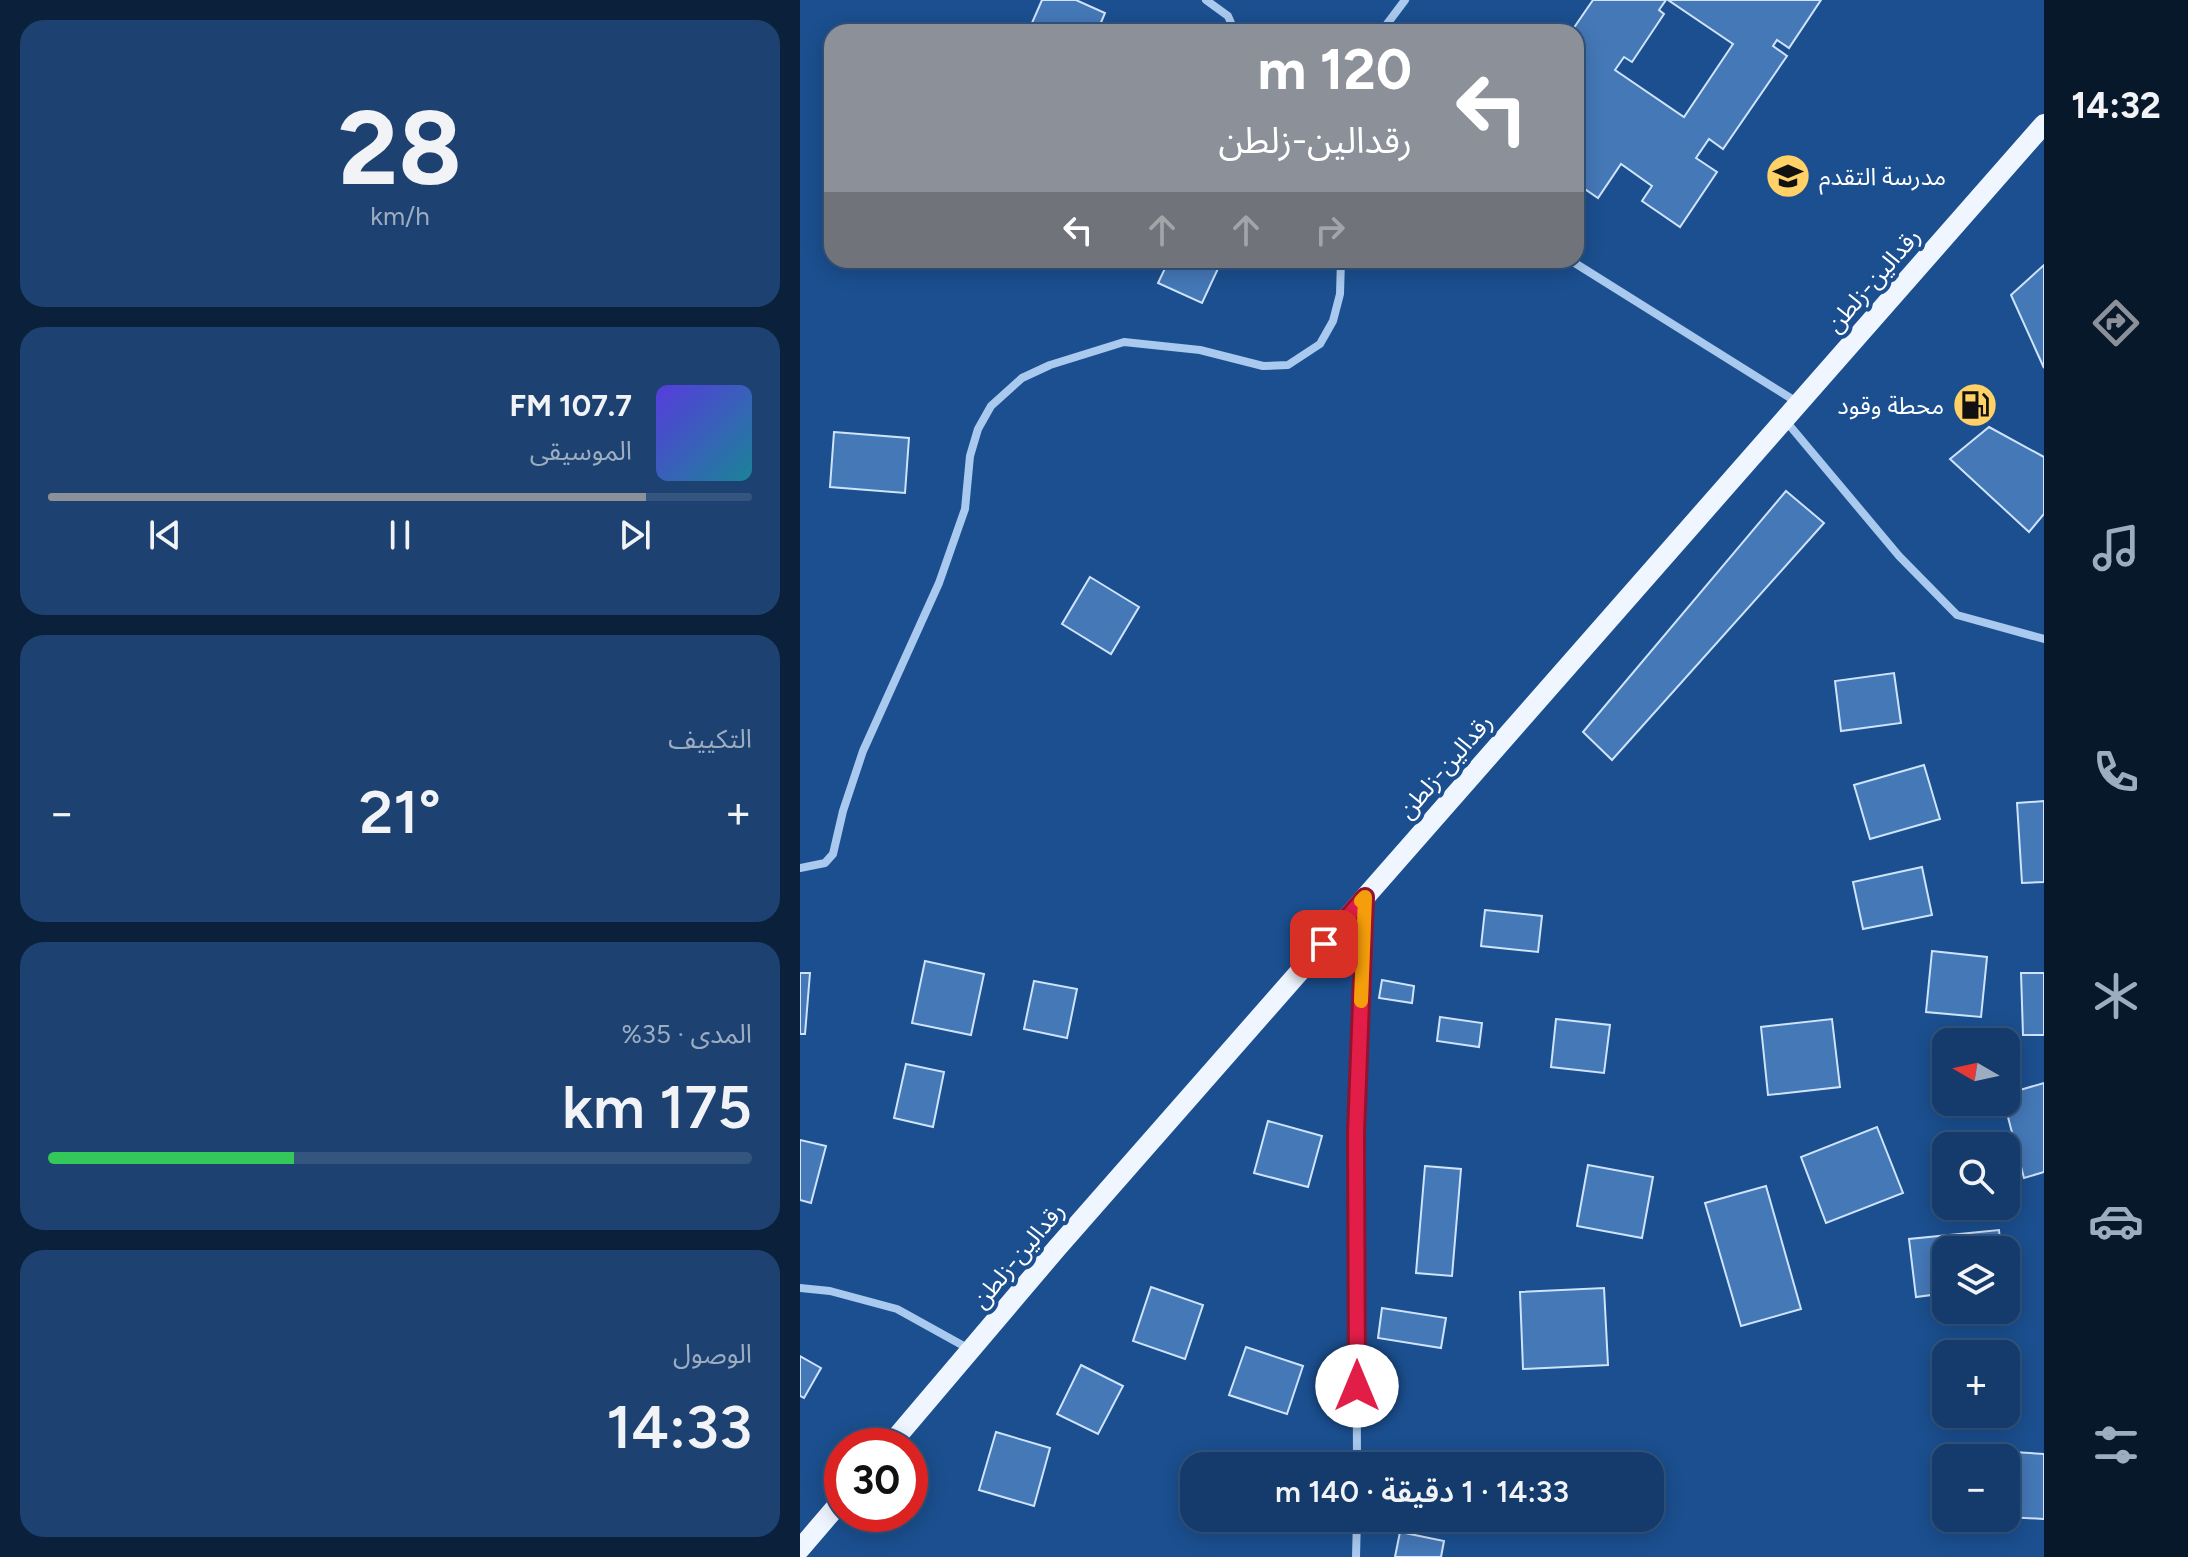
<!DOCTYPE html>
<html lang="ar">
<meta charset="utf-8">
<style>
:root{--surface:#143b6b;--page:#1d4271;--text:#f1f3f6;--muted:#9dadc1;--line:#33557e;--accent:#8c9099}
body{margin:0;font-family:Figtree,"Noto Sans Arabic",sans-serif;background:var(--page);color:var(--text);direction:rtl;height:100vh;display:flex;flex-direction:column;font-size:30px;white-space:nowrap}
*{box-sizing:border-box;margin:0}
p{font-size:26px;color:var(--muted)}
.icon{flex:none;width:44px;height:44px;fill:none;stroke:currentColor;stroke-width:2;stroke-linecap:round;stroke-linejoin:round}
.map{position:relative;flex:1;overflow:hidden;direction:ltr}
.panel{display:flex;flex-direction:column;gap:20px;padding:20px;background:#0b203b;width:800px}
.panel>*{flex:none}
.guide{position:absolute;left:24px;top:24px;width:760px;height:244px;border-radius:24px;box-shadow:0 4px 20px #0003,0 0 0 2px var(--line);direction:rtl;background:#8c9099;color:#fff;overflow:hidden}
.needle{width:52px;rotate:279deg}
.buttons{position:absolute;left:1132px;top:1028px;display:grid;gap:16px}
.buttons a{display:grid;place-items:center;width:88px;height:88px;border-radius:16px;background:var(--surface);box-shadow:0 4px 20px #0003,0 0 0 2px var(--line);font-size:40px}
.speed{position:absolute;left:24px;top:1428px;display:flex;gap:16px;font-size:40px;font-weight:700;text-align:center}
.speed>*{display:grid;place-content:center;width:104px;height:104px;border-radius:50%;background:var(--surface);box-shadow:0 4px 20px #0003,0 0 0 2px var(--line);line-height:1}
.speed .limit{border:12px solid #d22;background:#fff;color:#111}
.pin{position:absolute;display:grid;place-items:center;width:68px;height:68px;color:#fff;margin:-34px;border-radius:16px;box-shadow:0 4px 12px #0006}
.me{position:absolute;width:88px;margin:-44px;rotate:0deg;stroke-linejoin:round;filter:drop-shadow(0 0 6px #0008)}
.turn{display:flex;align-items:center;gap:28px;height:168px;padding:0 40px;font-size:36px}
.turn .icon{width:104px;height:104px;stroke-width:2.5}
.turn b{display:block;font-size:56px;line-height:68px}
.lanes{display:flex;align-items:center;height:76px;padding:0 40px;background:#0003;justify-content:center;gap:40px;direction:ltr}
.lanes .off{opacity:.35}
.big{font-size:60px;font-weight:600;line-height:1.1}
.panel .widget{flex:1;display:flex;flex-direction:column;justify-content:center;gap:12px;min-width:0;padding:0 28px;border-radius:24px;background:var(--page)}
.panel .dial{align-items:center;gap:0}
.dial b{font-size:104px;line-height:1}
.song{display:flex;align-items:center;gap:24px}
.cover{width:96px;height:96px;border-radius:12px;background:linear-gradient(135deg,hsl(250 70% 55%),hsl(190 70% 35%))}
.played{height:8px;border-radius:4px;background:linear-gradient(90deg,var(--accent) 85%,var(--line) 85%)}
.keys{display:flex;justify-content:space-around;direction:ltr}
.heat{display:flex;justify-content:space-between;align-items:center;font-size:44px;direction:ltr}
.charge{height:12px;border-radius:6px;background:linear-gradient(90deg,#34c759 35%,var(--line) 0)}
.trip{position:absolute;left:380px;top:1452px;width:484px;height:80px;border-radius:24px;background:var(--surface);box-shadow:0 4px 20px #0003,0 0 0 2px var(--line);font-weight:600;line-height:80px;text-align:center;direction:rtl}
main{display:flex;flex:1;min-height:0}
.tabs{display:flex;flex-direction:column;width:144px;justify-content:space-around;align-items:center;background:#08182b;color:var(--muted)}
.tabs .icon{width:56px;height:56px}
.tabs .current{color:var(--accent)}
.tabs b{font-size:36px;color:var(--text)}
.map>svg:first-child{display:block}
.building{fill:#4478b7;stroke:#cfe3fa;stroke-width:2}
.lines{fill:none;stroke-linecap:round;stroke-linejoin:round}
.street{stroke:#a9c9ee;stroke-width:8}
.primary{stroke:#f0f6ff;stroke-width:20}
.route-casing{stroke:#92132f;stroke-width:20}
.route{stroke:#e11d48;stroke-width:14}
.slow{stroke:#f59e0b;stroke-width:14}
.labels{text-anchor:middle;dominant-baseline:central;stroke-width:8;stroke-linejoin:round;paint-order:stroke}
.poi-label{font-size:24px;fill:#fff;stroke:#1b4f8f;text-anchor:start}
.street-label{font-size:24px;fill:#fff;stroke:#1b4f8f}
</style>
<main>
<nav class="tabs">
<b>14:32</b>
<svg class="icon current" aria-label="directions" viewBox="0 0 24 24"><path d="M12 3l9 9-9 9-9-9zM9 14v-3h6M13 9l2 2-2 2"/></svg>
<svg class="icon" aria-label="music" viewBox="0 0 24 24"><path d="M9 18V5l10-2v13"/><circle cx="6" cy="18" r="3"/><circle cx="16" cy="16" r="3"/></svg>
<svg class="icon" aria-label="phone" viewBox="0 0 24 24"><path d="M5 4h4l2 5-3 2q2 4 5 5l2-3 5 2v4C11 20 4 13 5 4z"/></svg>
<svg class="icon" aria-label="climate" viewBox="0 0 24 24"><path d="M12 3v18M4 7l16 10M4 17L20 7"/></svg>
<svg class="icon" aria-label="car" viewBox="0 0 24 24"><path d="M5 17H2v-5l4-1 3-4h7l3 4 3 1v5h-3M9 17h6M6 11h13"/><circle cx="7" cy="17" r="2"/><circle cx="17" cy="17" r="2"/></svg>
<svg class="icon" aria-label="filters" viewBox="0 0 24 24"><path d="M4 7h16M4 17h16"/><circle cx="9" cy="7" r="2"/><circle cx="15" cy="17" r="2"/></svg>
</nav>
<div class="map">
<svg width="1244" height="1557" viewBox="0 0 1244 1557">
<rect width="100%" height="100%" fill="#1b4f8f"/>
<g class="building">
<polygon points="242,0 276,0 305,13 297,32 228,32"/>
<polygon points="793,0 866,0 859,10 864,14 832,62 824,57 815,70 884,117 933,44 868,0 1021,0 989,48 977,40 973,46 987,56 923,149 909,139 896,158 917,172 880,227 842,201 852,186 821,164 798,198 776,183 776,32 771,32"/>
<polygon points="369,260 422,260 402,303 358,283"/>
<polygon points="1244,265 1244,368 1211,295"/>
<polygon points="1189,427 1244,457 1244,514 1229,532 1150,459"/>
<polygon points="34,432 109,438 105,493 30,487"/>
<polygon points="986,491 1024,523 812,760 783,732"/>
<polygon points="290,577 339,607 311,654 262,624"/>
<polygon points="1094,673 1101,723 1041,731 1035,681"/>
<polygon points="1124,765 1140,819 1070,839 1054,785"/>
<polygon points="1244,801 1244,882 1222,883 1217,803"/>
<polygon points="1122,867 1132,915 1063,929 1053,882"/>
<polygon points="685,910 742,916 738,952 681,946"/>
<polygon points="1132,951 1187,957 1181,1017 1126,1012"/>
<polygon points="125,961 184,974 171,1035 112,1023"/>
<polygon points="0,973 10,973 5,1034 0,1034"/>
<polygon points="1221,973 1244,973 1244,1035 1223,1035"/>
<polygon points="582,980 614,986 612,1003 579,998"/>
<polygon points="234,981 277,989 267,1038 224,1029"/>
<polygon points="640,1017 682,1023 679,1047 637,1041"/>
<polygon points="756,1019 810,1025 804,1073 751,1067"/>
<polygon points="1032,1019 1040,1087 968,1095 961,1027"/>
<polygon points="106,1064 144,1072 133,1127 94,1118"/>
<polygon points="1244,1083 1244,1172 1224,1178 1204,1102 1206,1094"/>
<polygon points="468,1121 522,1136 508,1187 454,1173"/>
<polygon points="1077,1127 1103,1193 1026,1223 1001,1157"/>
<polygon points="0,1140 26,1146 11,1203 0,1200"/>
<polygon points="788,1165 853,1177 842,1238 777,1226"/>
<polygon points="625,1166 661,1169 652,1276 616,1273"/>
<polygon points="966,1186 1001,1309 941,1326 905,1203"/>
<polygon points="1199,1230 1201,1250 1146,1250 1146,1293 1116,1297 1109,1239"/>
<polygon points="351,1287 403,1305 385,1359 333,1341"/>
<polygon points="804,1288 808,1365 723,1369 720,1292"/>
<polygon points="582,1308 646,1318 641,1348 578,1338"/>
<polygon points="446,1347 503,1366 487,1414 429,1395"/>
<polygon points="0,1356 21,1368 4,1398 0,1396"/>
<polygon points="281,1365 323,1386 298,1434 257,1414"/>
<polygon points="196,1432 250,1448 234,1506 179,1490"/>
<polygon points="1197,1451 1244,1454 1244,1519 1206,1517 1206,1458 1197,1458"/>
<polygon points="463,1452 504,1459 503,1466 460,1466"/>
<polygon points="600,1532 644,1541 641,1557 595,1557"/>
</g>
<g class="lines">
<g class="street">
<polyline points="406,0 428,16 435,32"/>
<polyline points="581,32 605,0"/>
<polyline points="770,260 1000,404"/>
<polyline points="985,420 1099,556 1157,615 1244,639"/>
<polyline points="0,868 25,863 33,854 43,811 63,751 139,583 165,509 170,456 178,429 191,406 222,378 250,365 324,342 400,350 463,366 488,365 520,344 533,321 540,294 541,260"/>
<polyline points="0,1288 30,1291 97,1309 171,1350"/>
<polyline points="557,1466 556,1133 565,906"/>
<polyline points="556,1557 557,1518"/>
</g>
<g class="primary">
<polyline points="89,1446 257,1248 1244,124"/>
<polyline points="0,1549 42,1500"/>
</g>
</g>
<g class="lines">
<g class="route-casing">
<polyline id="route" points="524,944 565,897 556,1133 557,1386"/>
</g>
<use href="#route" class="route"/>
<polyline class="slow" points="561,901 565,897 561,1001"/>
</g>
<defs>
<g id="school-disc" transform="scale(2.3)"><circle r="9.5" fill="#ffd166" stroke="#1b4f8f"/><path d="M0-5L7-2L0 1L-7-2ZM-4 1L0 2.5L4 1V4Q0 6-4 4Z" fill="#111"/></g>
<g id="fuel-disc" transform="scale(2.3)"><circle r="9.5" fill="#ffd166" stroke="#1b4f8f"/><path d="M-5.5-6h7V0h2V4h1.3V-2.5L3-4.5l.8-.8L6-3V5H2.5V1h-1V6h-7ZM-4.2-4.7v3.2H.2V-4.7Z" fill="#111"/></g>
</defs>
<g fill-rule="evenodd">
<use href="#school-disc" x="988" y="176"/>
<use href="#fuel-disc" x="1175" y="405"/>
</g>
<g class="labels">
<g class="poi-label">
<text x="1019" y="176">مدرسة التقدم</text>
<text x="1144" y="405" text-anchor="end">محطة وقود</text>
</g>
<g class="street-label">
<text transform="translate(1073 280) rotate(-49)">رقدالين-زلطن</text>
<text transform="translate(645 766) rotate(-49)">رقدالين-زلطن</text>
<text transform="translate(218 1255) rotate(-50)">رقدالين-زلطن</text>
</g>
</g>
</svg>
<div class="buttons">
<a><svg class="needle" viewBox="-14 -14 28 28"><path d="M0-13l5 13h-10z" fill="#e53935"/><path d="M0 13l5-13h-10z" fill="#9dadc1"/></svg></a>
<a><svg class="icon" aria-label="search" viewBox="0 0 24 24"><circle cx="10" cy="10" r="6"/><path d="M15 15l6 6"/></svg></a>
<a><svg class="icon" aria-label="layers" viewBox="0 0 24 24"><path d="M12 4l9 5-9 5-9-5zM3 14l9 5 9-5"/></svg></a>
<a>+</a>
<a>−</a>
</div>
<div class="speed"><div class="limit">30</div></div>
<div class="pin" style="left:524px;top:944px;background:#d93025"><svg class="icon" aria-label="arrive" viewBox="0 0 24 24"><path d="M6 21V4h12l-3 4 3 4H6"/></svg></div>
<svg class="me" style="left:557px;top:1386px" viewBox="-20 -20 40 40"><circle r="19" fill="#fff"/><path d="M0-13L10 11 0 6-10 11z" fill="#e11d48"/></svg>
<div class="trip">14:33 · 1 دقيقة · 140 m</div>
<div class="guide">
<div class="turn"><svg class="icon" aria-label="left" viewBox="0 0 24 24"><path d="M17 20v-9H6M10 6l-5 5 5 5"/></svg><div><b>120 m</b>رقدالين-زلطن</div></div>
<div class="lanes"><svg class="icon" aria-label="left" viewBox="0 0 24 24"><path d="M17 20v-9H6M10 6l-5 5 5 5"/></svg><svg class="icon off" aria-label="ahead" viewBox="0 0 24 24"><path d="M12 20V5M6 11l6-6 6 6"/></svg><svg class="icon off" aria-label="ahead" viewBox="0 0 24 24"><path d="M12 20V5M6 11l6-6 6 6"/></svg><svg class="icon off" aria-label="right" viewBox="0 0 24 24"><path d="M7 20v-9h11M14 6l5 5-5 5"/></svg></div>
</div>
</div>
<section class="panel">
<div class="widget dial"><b>28</b><p>km/h</p></div>
<div class="widget">
<div class="song"><i class="cover"></i><div><b>107.7 FM</b><p>الموسيقى</p></div></div>
<div class="played"></div>
<div class="keys"><svg class="icon" aria-label="previous" viewBox="0 0 24 24"><path d="M18 5L8 12l10 7zM5 5v14"/></svg><svg class="icon" aria-label="pause" viewBox="0 0 24 24"><path d="M8 5v14M16 5v14"/></svg><svg class="icon" aria-label="next" viewBox="0 0 24 24"><path d="M6 5l10 7-10 7zM19 5v14"/></svg></div>
</div>
<div class="widget"><p>التكييف</p>
<div class="heat"><a>−</a><b class="big">21°</b><a>+</a></div>
</div>
<div class="widget"><p>المدى · 35%</p><b class="big">175 km</b><div class="charge"></div></div>
<div class="widget"><p>الوصول</p><b class="big">14:33</b></div>
</section>
</main>
